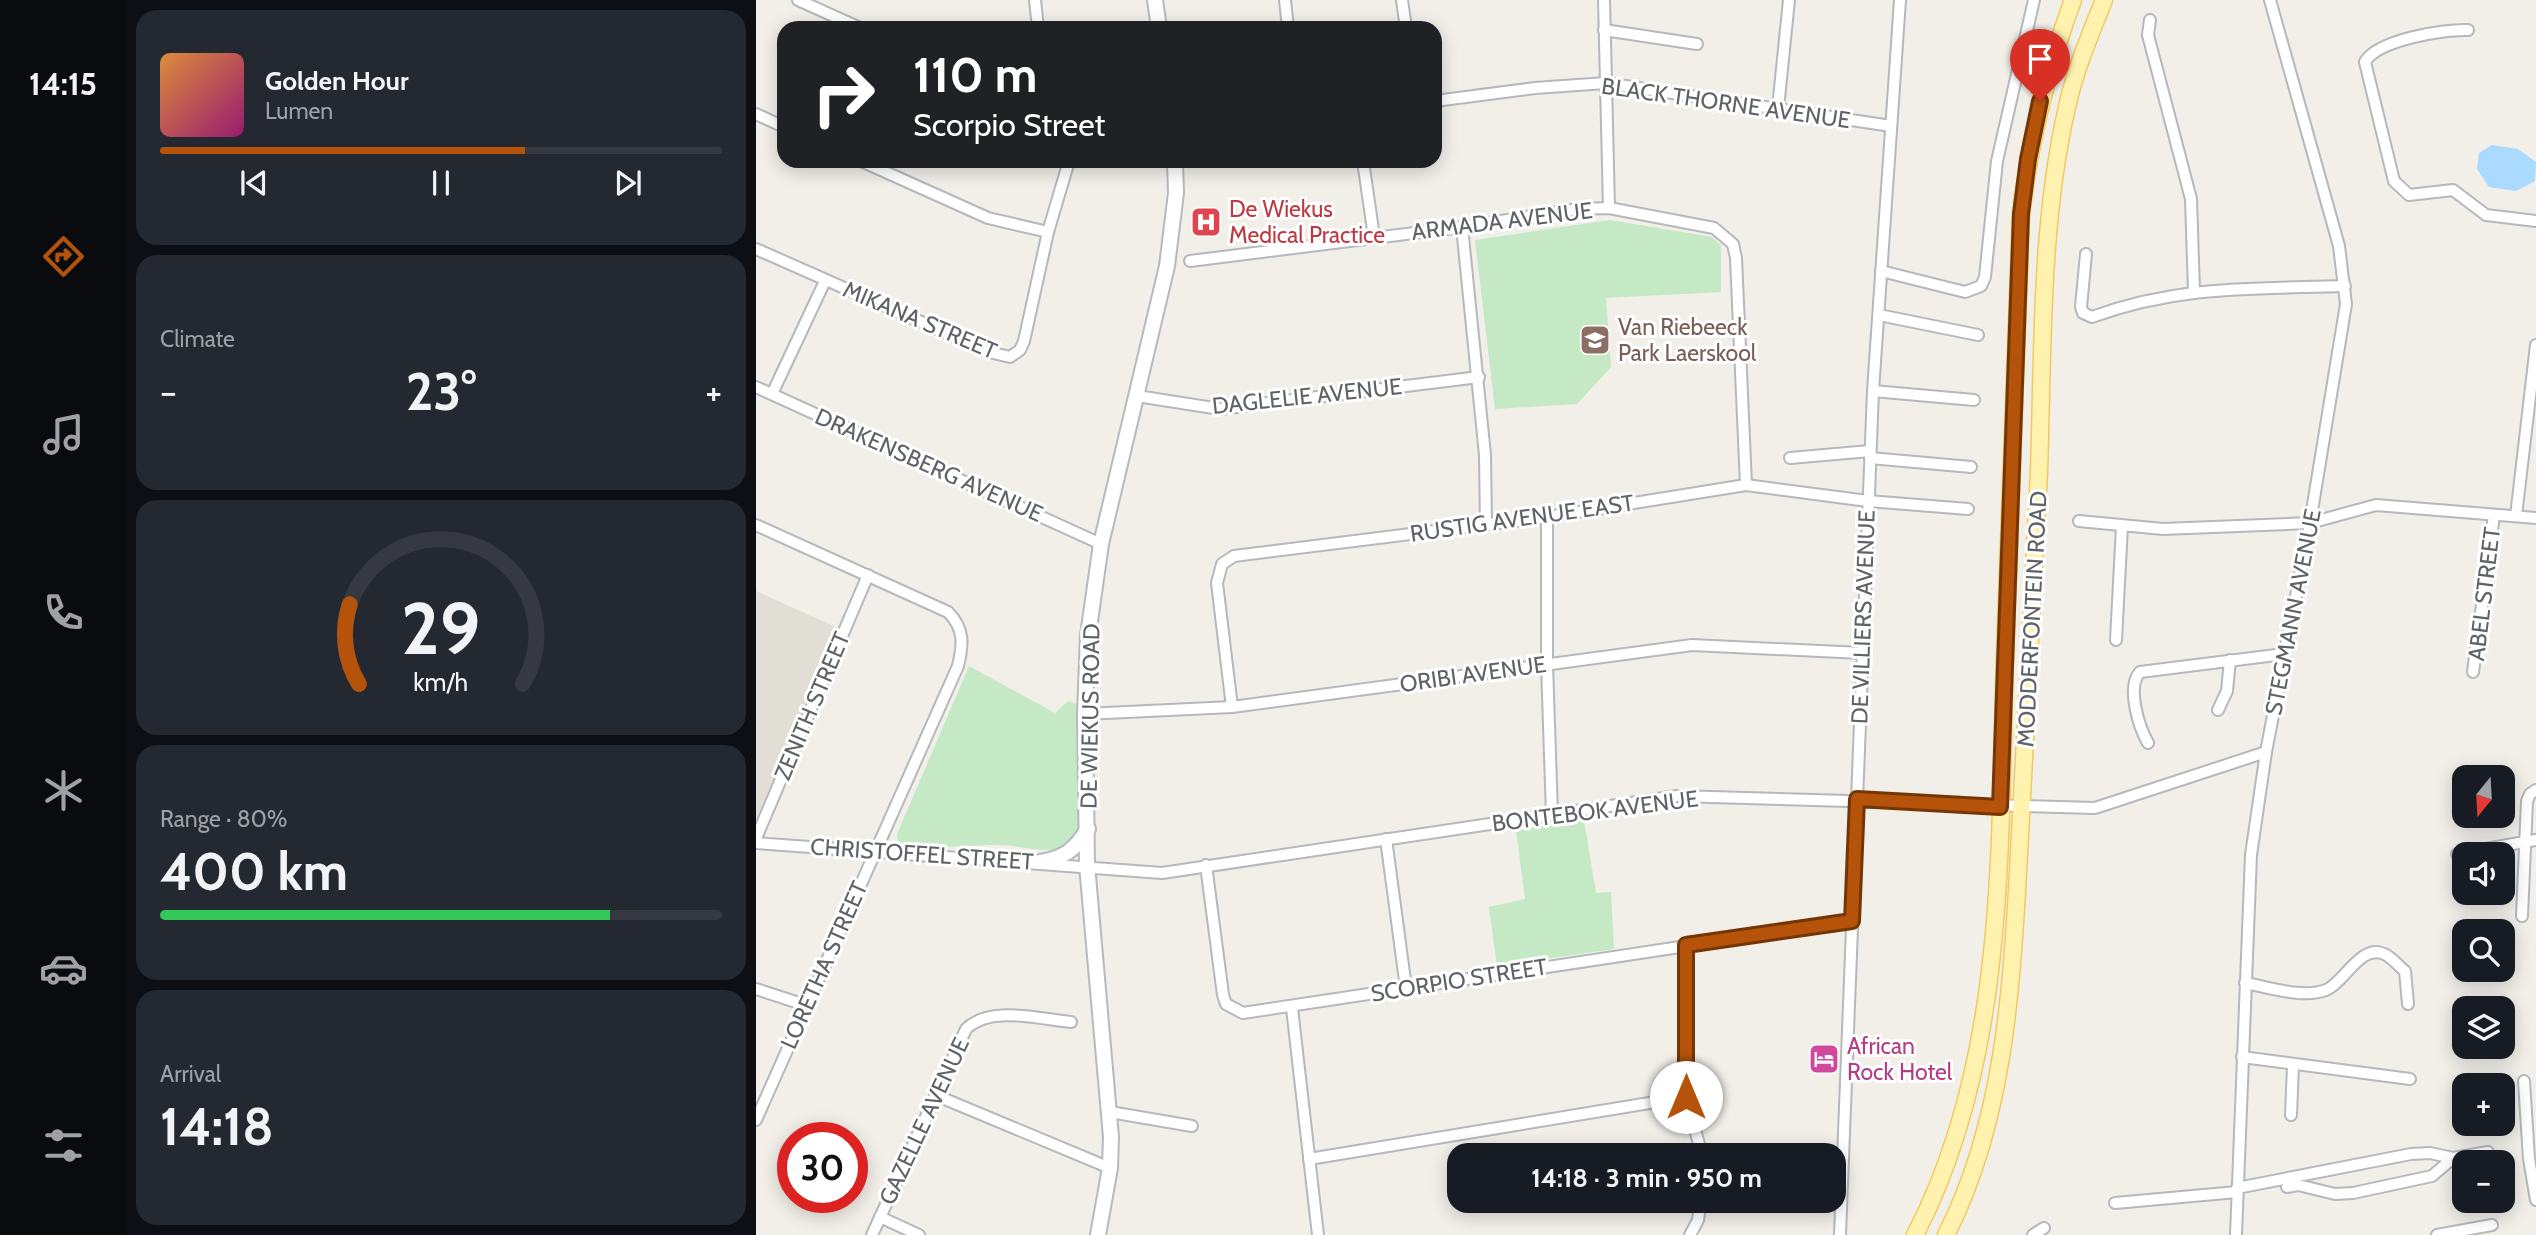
<!DOCTYPE html>
<meta charset="utf-8">
<style>
:root{--surface:#171b24;--page:#242831;--text:#f1f3f6;--muted:#9ea1a6;--line:#363941;--accent:#b45309}
body{margin:0;font-family:Cabin,sans-serif;background:var(--page);color:var(--text);height:100vh;display:flex;flex-direction:column;font-size:26px;white-space:nowrap}
*{box-sizing:border-box;margin:0}
p{font-size:23px;color:var(--muted)}
.icon{flex:none;width:38px;height:38px;fill:none;stroke:currentColor;stroke-width:2;stroke-linecap:round;stroke-linejoin:round}
.map{position:relative;flex:1;overflow:hidden}
.drawer{display:flex;flex-direction:column;gap:10px;padding:10px;background:#0d0f14;width:630px}
.drawer>*{flex:none}
.guide{position:absolute;left:21px;top:21px;width:665px;height:147px;border-radius:21px;box-shadow:0 4px 18px #0003;background:#202124;color:#fff;overflow:hidden}
.needle{width:46px;rotate:198deg}
.buttons{position:absolute;left:1696px;top:765px;display:grid;gap:14px}
.buttons a{display:grid;place-items:center;width:63px;height:63px;border-radius:14px;background:var(--surface);box-shadow:0 4px 18px #0003;font-size:35px}
.speed{position:absolute;left:21px;top:1122px;display:flex;gap:14px;font-size:35px;font-weight:700;text-align:center}
.speed>*{display:grid;place-content:center;width:91px;height:91px;border-radius:50%;background:var(--surface);box-shadow:0 4px 18px #0003;line-height:1}
.speed .limit{border:10px solid #d22;background:#fff;color:#111}
.pin{position:absolute;display:grid;place-items:center;width:60px;height:60px;color:#fff;margin:-72px -30px;border-radius:50% 50% 50% 0;rotate:-45deg;box-shadow:0 0 7px #0007}
.pin .icon{rotate:45deg}
.me{position:absolute;width:77px;margin:-38px;rotate:0deg;stroke-linejoin:round;filter:drop-shadow(0 0 5px #0008)}
.turn{display:flex;align-items:center;gap:24px;height:147px;padding:0 21px;font-size:32px}
.turn .icon{width:91px;height:91px;stroke-width:2.5}
.turn b{display:block;font-size:49px;line-height:60px}
.big{font-size:52px;font-weight:800;line-height:1.1}
.drawer .tile{flex:1;display:flex;flex-direction:column;justify-content:center;gap:10px;min-width:0;padding:0 24px;border-radius:21px;background:var(--page)}
.drawer .dial{align-items:center;gap:0}
.dial svg{height:182px;overflow:visible;fill:none;stroke:var(--line);stroke-width:7;stroke-linecap:round;text-anchor:middle}
.dial text{fill:var(--text);stroke:none}
.song{display:flex;align-items:center;gap:21px}
.cover{width:84px;height:84px;border-radius:10px;background:linear-gradient(135deg,hsl(30 70% 55%),hsl(320 70% 35%))}
.played{height:7px;border-radius:4px;background:linear-gradient(90deg,var(--accent) 65%,var(--line) 65%)}
.keys{display:flex;justify-content:space-around;direction:ltr}
.heat{display:flex;justify-content:space-between;align-items:center;font-size:38px;direction:ltr}
.charge{height:10px;border-radius:5px;background:linear-gradient(90deg,#34c759 80%,var(--line) 0)}
.trip{position:absolute;left:691px;top:1143px;width:399px;height:70px;border-radius:21px;background:var(--surface);box-shadow:0 4px 18px #0003;font-weight:800;line-height:70px;text-align:center}
main{display:flex;flex:1;min-height:0}
.tabs{display:flex;flex-direction:column;width:126px;justify-content:space-around;align-items:center;background:#090b0e;color:var(--muted)}
.tabs .icon{width:49px;height:49px}
.tabs .selected{color:var(--accent)}
.tabs b{font-size:32px;color:var(--text)}
.map>svg:first-child{display:block}
.education{fill:#e1ded6}
.green{fill:#c5e8c5}
.water{fill:#aadaff}
.lines{fill:none;stroke-linecap:round;stroke-linejoin:round}
.street-casing{stroke:#b5b8bc;stroke-width:14}
.secondary-casing{stroke:#b6babf;stroke-width:18}
.primary-casing{stroke:#f2c960;stroke-width:19}
.street{stroke:#fff;stroke-width:10}
.secondary{stroke:#fff;stroke-width:14}
.primary{stroke:#fff2af;stroke-width:16}
.route-casing{stroke:#753606;stroke-width:18}
.route{stroke:#b45309;stroke-width:12}
.labels{text-anchor:middle;dominant-baseline:central;stroke-width:6;stroke-linejoin:round;paint-order:stroke}
.street-label{font-size:23px;fill:#5f6368;stroke:#fff}
.health-label{font-size:23px;fill:#be3a42;stroke:#fff;text-anchor:start}
.education-label{font-size:23px;fill:#785e54;stroke:#fff;text-anchor:start}
.hotel-label{font-size:23px;fill:#b23c85;stroke:#fff;text-anchor:start}
</style>
<main>
<nav class="tabs">
<b>14:15</b>
<svg class="icon selected" aria-label="directions" viewBox="0 0 24 24"><path d="M12 3l9 9-9 9-9-9zM9 14v-3h6M13 9l2 2-2 2"/></svg>
<svg class="icon" aria-label="music" viewBox="0 0 24 24"><path d="M9 18V5l10-2v13"/><circle cx="6" cy="18" r="3"/><circle cx="16" cy="16" r="3"/></svg>
<svg class="icon" aria-label="phone" viewBox="0 0 24 24"><path d="M5 4h4l2 5-3 2q2 4 5 5l2-3 5 2v4C11 20 4 13 5 4z"/></svg>
<svg class="icon" aria-label="climate" viewBox="0 0 24 24"><path d="M12 3v18M4 7l16 10M4 17L20 7"/></svg>
<svg class="icon" aria-label="car" viewBox="0 0 24 24"><path d="M5 17H2v-5l4-1 3-4h7l3 4 3 1v5h-3M9 17h6M6 11h13"/><circle cx="7" cy="17" r="2"/><circle cx="17" cy="17" r="2"/></svg>
<svg class="icon" aria-label="filters" viewBox="0 0 24 24"><path d="M4 7h16M4 17h16"/><circle cx="9" cy="7" r="2"/><circle cx="15" cy="17" r="2"/></svg>
</nav>
<section class="drawer">
<div class="tile">
<div class="song"><i class="cover"></i><div><b>Golden Hour</b><p>Lumen</p></div></div>
<div class="played"></div>
<div class="keys"><svg class="icon" aria-label="previous" viewBox="0 0 24 24"><path d="M18 5L8 12l10 7zM5 5v14"/></svg><svg class="icon" aria-label="pause" viewBox="0 0 24 24"><path d="M8 5v14M16 5v14"/></svg><svg class="icon" aria-label="next" viewBox="0 0 24 24"><path d="M6 5l10 7-10 7zM19 5v14"/></svg></div>
</div>
<div class="tile"><p>Climate</p>
<div class="heat"><a>−</a><b class="big">23°</b><a>+</a></div>
</div>
<div class="tile dial"><svg viewBox="0 0 100 80">
<path d="M14 69A42 42 0 1 1 86 69"/>
<path d="M14 69A42 42 0 0 1 10 34" stroke="#b45309"/>
<text x="50" y="56" font-size="32" font-weight="700">29</text>
<text x="50" y="72" font-size="11">km/h</text>
</svg></div>
<div class="tile"><p>Range · 80%</p><b class="big">400 km</b><div class="charge"></div></div>
<div class="tile"><p>Arrival</p><b class="big">14:18</b></div>
</section>
<div class="map">
<svg width="1780" height="1235" viewBox="0 0 1780 1235">
<rect width="100%" height="100%" fill="#f1efe8"/>
<polygon class="education" points="0,591 82,628 0,819"/>
<g class="green">
<polygon points="854,220 956,237 965,245 965,292 850,298 855,367 821,404 739,409 719,240"/>
<path d="M 213,666 L 299,713 L 312,701 L 321,704 L 327,828 L 316,847 C 287,855 269,845 240,845 C 209,844 174,852 142,843 L 141,834 Z"/>
<polygon points="828,820 840,893 855,892 858,949 741,966 733,907 769,899 760,830"/>
</g>
<polygon class="water" points="1736,145 1762,149 1780,162 1779,181 1760,191 1733,187 1721,169 1723,153"/>
<g class="lines">
<g class="street-casing">
<g id="street">
<polyline points="42,0 104,28"/>
<polyline points="279,0 282,28"/>
<polyline points="529,0 532,28"/>
<polyline points="646,0 650,28"/>
<polyline points="848,0 853,208"/>
<polyline points="1394,20 1392,35 1435,199 1438,291"/>
<polyline points="848,30 941,44"/>
<path d="M 1712,30 C 1688,29 1621,40 1609,62 L 1638,181 L 1653,195 L 1697,190 L 1730,215 L 1780,221"/>
<polyline points="679,101 779,88 850,83 1135,126"/>
<polyline points="1022,108 1033,0"/>
<polyline points="0,114 28,127"/>
<polyline points="105,161 232,218 292,232"/>
<polyline points="607,161 618,237"/>
<polyline points="706,227 729,455 730,525"/>
<polyline points="0,249 233,352 254,357 264,350 268,341 292,232 313,161"/>
<path d="M 1330,254 L 1325,307 L 1327,313 L 1336,317 C 1423,285 1498,289 1589,286"/>
<polyline points="434,261 706,227 822,209 853,208 958,228 977,244 980,258 990,485"/>
<polyline points="1125,271 1209,292 1225,286 1229,277 1241,161 1278,0"/>
<polyline points="1123,315 1222,335"/>
<polyline points="0,387 345,544"/>
<polyline points="1117,391 1218,400"/>
<polyline points="16,394 69,281"/>
<polyline points="381,396 464,409 723,377"/>
<polyline points="1034,458 1114,451"/>
<polyline points="1114,458 1215,467"/>
<polyline points="1760,516 1780,345"/>
<polyline points="791,517 791,664 796,815"/>
<polyline points="1323,521 1407,529 1554,523 1620,505 1780,518"/>
<path d="M 0,525 L 192,612 C 209,629 207,645 202,666 L 0,1120"/>
<polyline points="1360,640 1366,526"/>
<polyline points="1717,672 1738,515"/>
<polyline points="476,707 461,583 466,564 478,556 791,517 990,485 1112,501 1212,509"/>
<polyline points="1462,710 1471,691 1474,660"/>
<polyline points="329,714 476,707 936,645 1106,653"/>
<path d="M 1392,743 C 1383,727 1370,687 1384,672 L 1528,654"/>
<polyline points="0,838 112,575"/>
<polyline points="630,839 650,988"/>
<polyline points="0,843 406,873 921,796 1339,808 1510,752"/>
<polyline points="1701,854 1780,840"/>
<polyline points="450,865 467,995 470,1004 487,1013 1096,921"/>
<polyline points="1766,916 1771,801 1774,794 1780,790"/>
<polyline points="930,945 930,1097 946,1155"/>
<path d="M 1489,983 C 1513,987 1546,999 1570,990 C 1588,983 1605,943 1628,954 C 1636,957 1642,966 1649,971 L 1652,1004"/>
<polyline points="0,989 49,1005"/>
<polyline points="536,1008 562,1235"/>
<polyline points="1486,1057 1654,1079"/>
<polyline points="1768,1081 1773,1159 1780,1200"/>
<polyline points="179,1095 354,1168"/>
<polyline points="354,1112 436,1126"/>
<polyline points="1535,1115 1537,1066"/>
<polyline points="553,1159 930,1097"/>
<polyline points="1531,1187 1542,1185 1579,1194 1597,1193 1676,1176 1697,1158"/>
<polyline points="1481,1188 1655,1154 1674,1153 1697,1158 1732,1152"/>
<polyline points="1359,1203 1481,1192"/>
<polyline points="124,1217 163,1235"/>
<path d="M 116,1235 L 210,1029 C 235,1005 283,1019 315,1022"/>
<polyline points="934,1235 942,1220 945,1200"/>
<polyline points="1084,1235 1117,391 1144,0"/>
<polyline points="1277,1235 1288,1228"/>
<polyline points="1480,1235 1495,855 1510,752 1554,523 1590,304 1583,246 1514,0"/>
<polyline points="1681,1235 1736,1225"/>
</g>
</g>
<g class="secondary-casing">
<g id="secondary">
<polyline points="399,0 403,28"/>
<path d="M 284,862 C 308,858 319,850 332,829"/>
<polyline points="342,1235 354,1168 355,1137 331,865 329,714 332,635 345,544 411,266 420,193 419,161"/>
</g>
</g>
<g class="primary-casing">
<g id="primary">
<path d="M 1159,1235 C 1251,1058 1243,848 1249,654 C 1254,507 1260,361 1265,214 C 1274,140 1291,70 1317,0"/>
<path d="M 1190,1235 C 1247,1123 1255,996 1262,873 C 1270,739 1277,605 1283,471 C 1287,350 1284,225 1311,107 C 1319,70 1334,35 1348,0"/>
</g>
</g>
<use href="#street" class="street"/>
<use href="#secondary" class="secondary"/>
<use href="#primary" class="primary"/>
</g>
<g class="lines">
<g class="route-casing">
<polyline id="route" points="930,1097 930,945 1096,921 1101,799 1244,807 1265,214 1272,159 1284,101"/>
</g>
<use href="#route" class="route"/>
</g>
<defs>
<g id="hospital-square" transform="scale(1.575)"><rect x="-9" y="-9" width="18" height="18" rx="4" fill="#e0444e" stroke="#fff"/><path d="M-5-5h3v3.5h4V-5h3V5h-3V1.5h-4V5h-3Z" fill="#fff"/></g>
<g id="school-square" transform="scale(1.575)"><rect x="-9" y="-9" width="18" height="18" rx="4" fill="#8d6e63" stroke="#fff"/><path d="M0-5L7-2L0 1L-7-2ZM-4 1L0 2.5L4 1V4Q0 6-4 4Z" fill="#fff"/></g>
<g id="hotel-square" transform="scale(1.575)"><rect x="-9" y="-9" width="18" height="18" rx="4" fill="#d1479c" stroke="#fff"/><path d="M-6-4.5h1.5V1H6V5H4.5V3h-9V5H-6ZM-4 0a1.8 1.8 0 1 1 3.6 0ZM.5 0V-2.5h3Q6-2.5 6 0Z" fill="#fff"/></g>
</defs>
<g fill-rule="evenodd">
<use href="#hospital-square" x="450" y="222"/>
<use href="#school-square" x="839" y="340"/>
<use href="#hotel-square" x="1068" y="1059"/>
</g>
<g class="labels">
<g class="street-label">
<text transform="translate(970 103) rotate(8)">BLACK THORNE AVENUE</text>
<text transform="translate(746 221) rotate(-7)">ARMADA AVENUE</text>
<text transform="translate(164 320) rotate(23)">MIKANA STREET</text>
<text transform="translate(551 396) rotate(-6)">DAGLELIE AVENUE</text>
<text transform="translate(173 465) rotate(24)">DRAKENSBERG AVENUE</text>
<text transform="translate(766 518) rotate(-8)">RUSTIG AVENUE EAST</text>
<text transform="translate(1728 594) rotate(-83)">ABEL STREET</text>
<text transform="translate(1537 612) rotate(-79)">STEGMANN AVENUE</text>
<text transform="translate(1107 617) rotate(-88)">DE VILLIERS AVENUE</text>
<text transform="translate(1276 619) rotate(-87)">MODDERFONTEIN ROAD</text>
<text transform="translate(717 674) rotate(-8)">ORIBI AVENUE</text>
<text transform="translate(56 706) rotate(-67)">ZENITH STREET</text>
<text transform="translate(334 716) rotate(-89)">DE WIEKUS ROAD</text>
<text transform="translate(839 811) rotate(-7)">BONTEBOK AVENUE</text>
<text transform="translate(166 854) rotate(4)">CHRISTOFFEL STREET</text>
<text transform="translate(68 965) rotate(-66)">LORETHA STREET</text>
<text transform="translate(703 980) rotate(-9)">SCORPIO STREET</text>
<text transform="translate(168 1121) rotate(-65)">GAZELLE AVENUE</text>
</g>
<g class="health-label">
<text x="473" y="209">De Wiekus<tspan x="473" dy="26">Medical Practice</tspan></text>
</g>
<g class="education-label">
<text x="862" y="327">Van Riebeeck<tspan x="862" dy="26">Park Laerskool</tspan></text>
</g>
<g class="hotel-label">
<text x="1091" y="1046">African<tspan x="1091" dy="26">Rock Hotel</tspan></text>
</g>
</g>
</svg>
<div class="buttons">
<a><svg class="needle" viewBox="-14 -14 28 28"><path d="M0-13l5 13h-10z" fill="#e53935"/><path d="M0 13l5-13h-10z" fill="#9ea1a6"/></svg></a>
<a><svg class="icon" aria-label="sound" viewBox="0 0 24 24"><path d="M4 9h4l5-4v14l-5-4H4zM17 9q2 3 0 6"/></svg></a>
<a><svg class="icon" aria-label="search" viewBox="0 0 24 24"><circle cx="10" cy="10" r="6"/><path d="M15 15l6 6"/></svg></a>
<a><svg class="icon" aria-label="layers" viewBox="0 0 24 24"><path d="M12 4l9 5-9 5-9-5zM3 14l9 5 9-5"/></svg></a>
<a>+</a>
<a>−</a>
</div>
<div class="speed"><div class="limit">30</div></div>
<div class="pin" style="left:1284px;top:101px;background:#d93025"><svg class="icon" aria-label="arrive" viewBox="0 0 24 24"><path d="M6 21V4h12l-3 4 3 4H6"/></svg></div>
<svg class="me" style="left:930px;top:1097px" viewBox="-20 -20 40 40"><circle r="19" fill="#fff"/><path d="M0-13L10 11 0 6-10 11z" fill="#b45309"/></svg>
<div class="trip">14:18 · 3 min · 950 m</div>
<div class="guide">
<div class="turn"><svg class="icon" aria-label="right" viewBox="0 0 24 24"><path d="M7 20v-9h11M14 6l5 5-5 5"/></svg><div><b>110 m</b>Scorpio Street</div></div>
</div>
</div>
</main>
